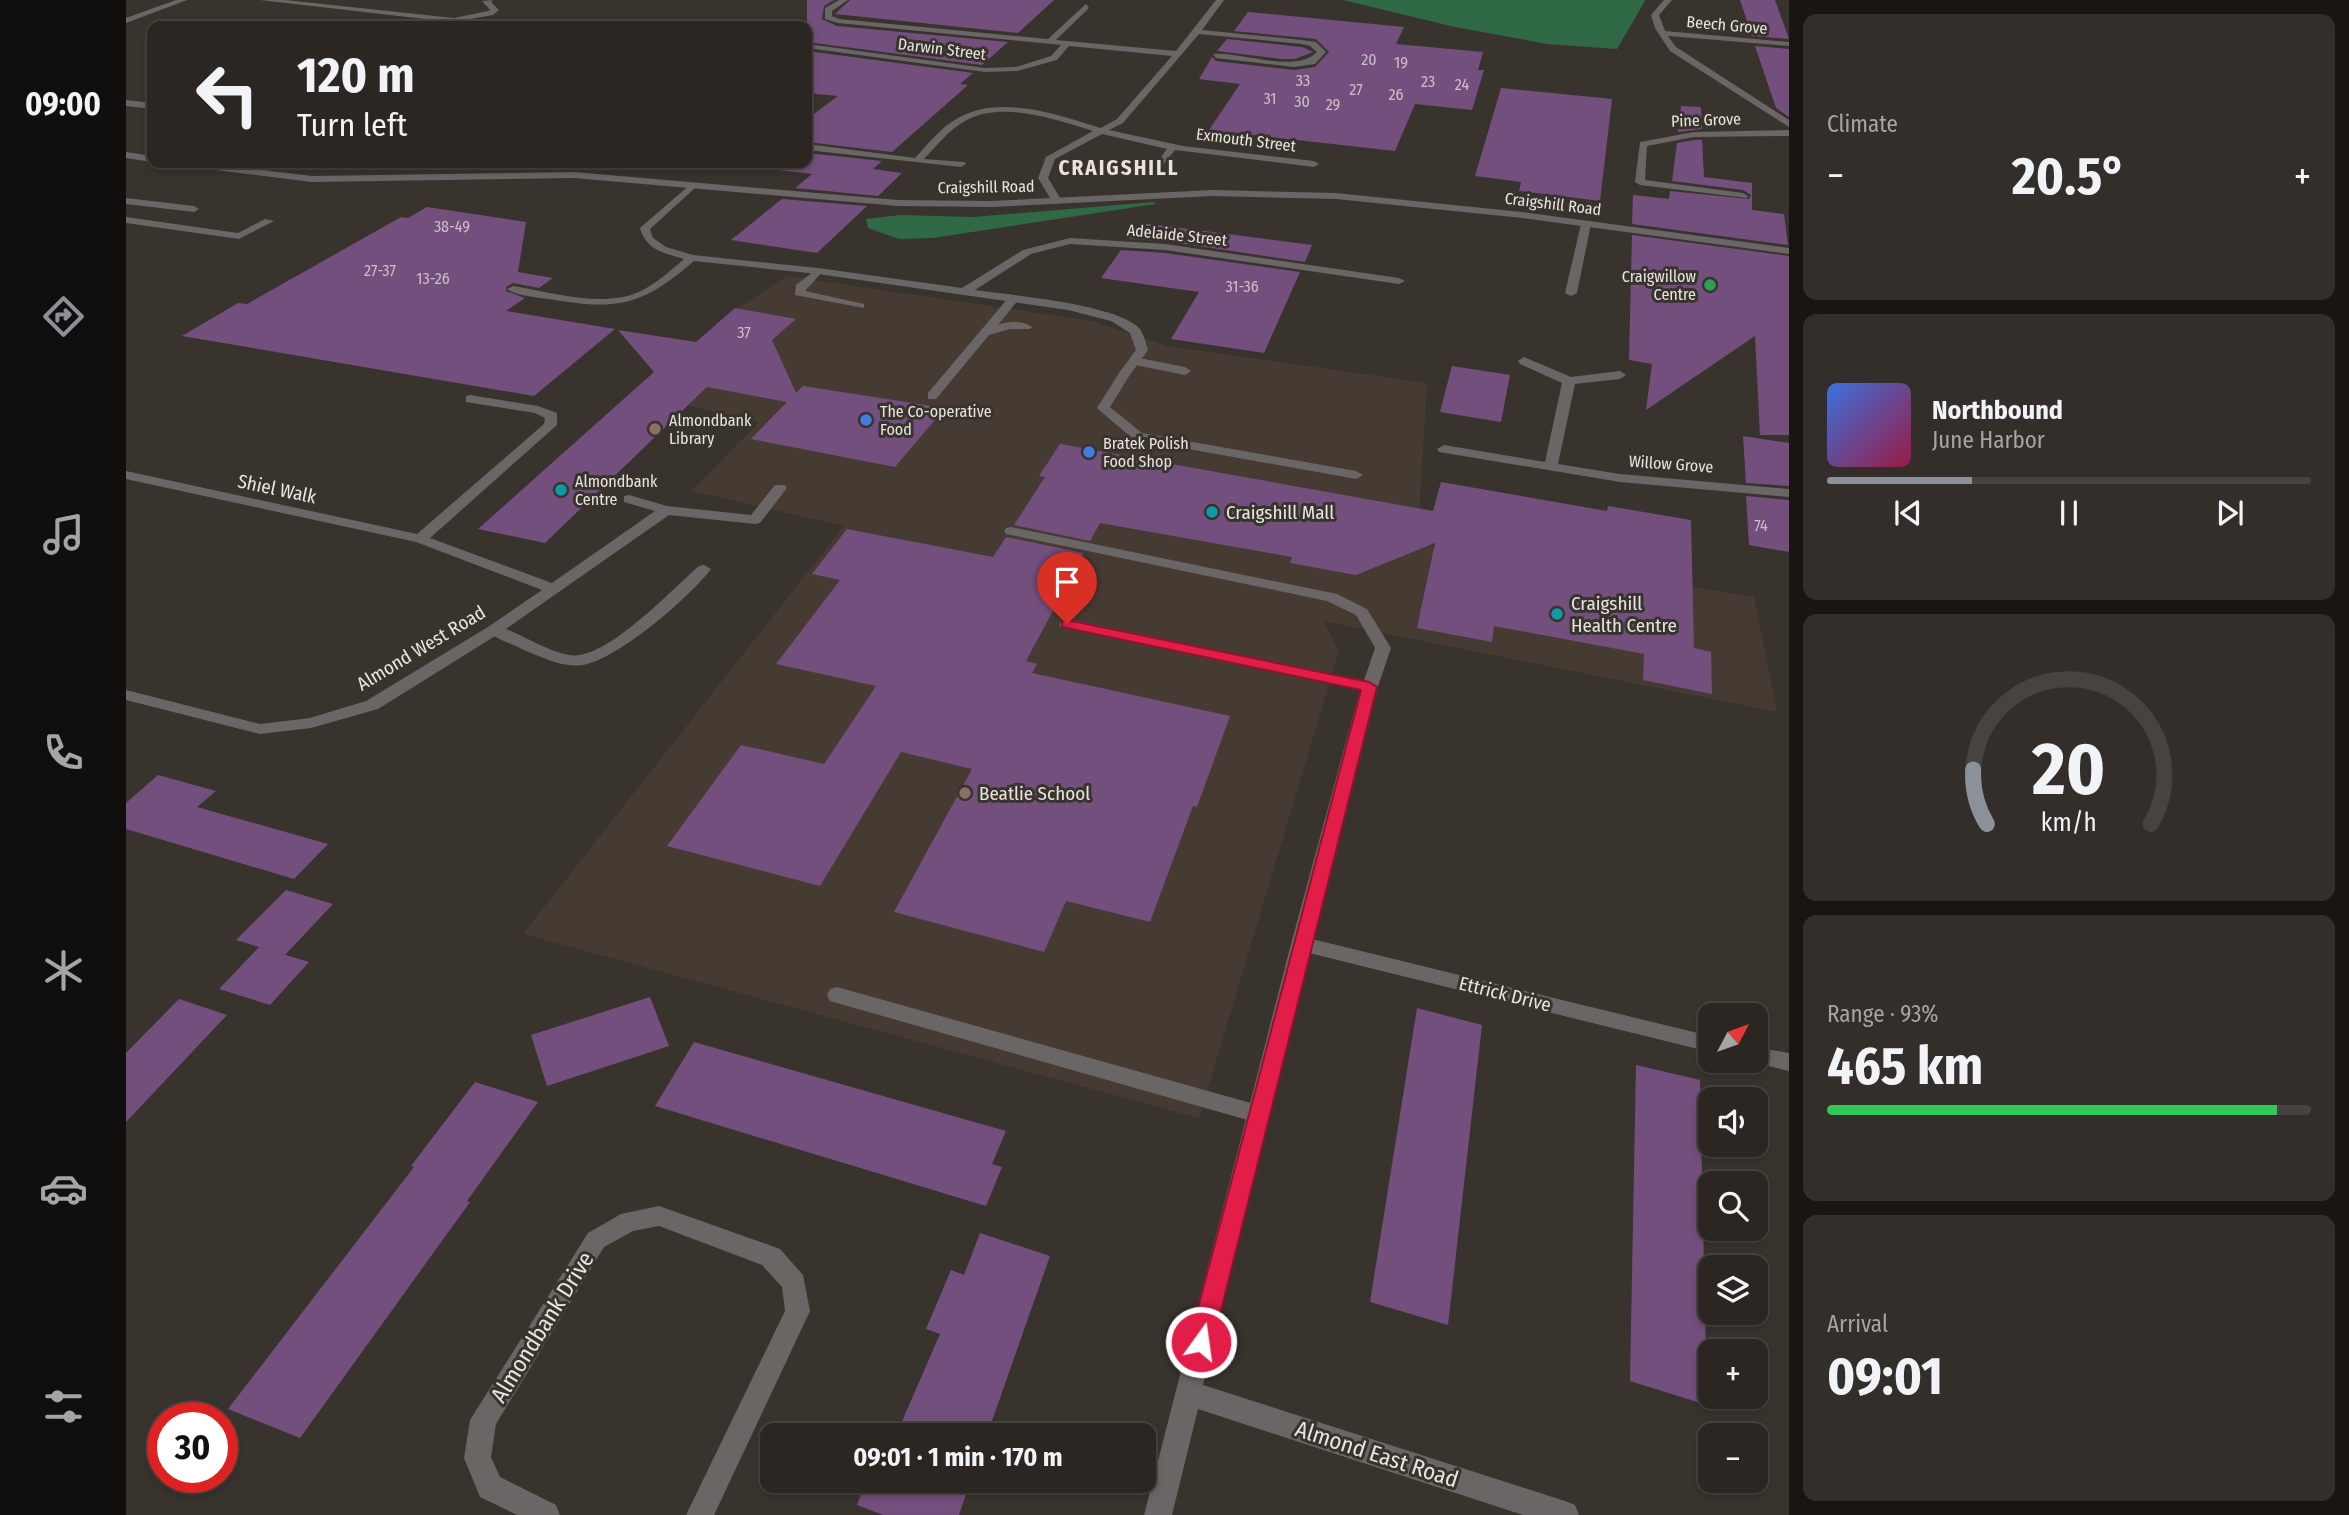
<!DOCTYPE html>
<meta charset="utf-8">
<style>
:root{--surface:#2b2622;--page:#332e2a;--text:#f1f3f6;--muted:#a6a5a5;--line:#474340;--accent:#8c9099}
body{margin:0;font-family:"Fira Sans Condensed",sans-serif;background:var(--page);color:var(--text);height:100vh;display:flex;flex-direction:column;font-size:26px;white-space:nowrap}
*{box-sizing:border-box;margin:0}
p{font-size:23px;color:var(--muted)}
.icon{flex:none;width:38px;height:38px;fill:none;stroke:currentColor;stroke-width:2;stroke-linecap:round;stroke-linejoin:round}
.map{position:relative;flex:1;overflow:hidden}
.side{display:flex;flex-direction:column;gap:14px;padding:14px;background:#181513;width:560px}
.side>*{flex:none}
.guide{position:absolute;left:21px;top:21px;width:665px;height:147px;border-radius:14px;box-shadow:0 4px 10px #0003,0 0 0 2px var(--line);background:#2b2622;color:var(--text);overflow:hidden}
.needle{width:46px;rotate:49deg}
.tools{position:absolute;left:1572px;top:1003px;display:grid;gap:14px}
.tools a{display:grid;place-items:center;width:70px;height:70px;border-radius:14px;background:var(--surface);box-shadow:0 4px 10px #0003,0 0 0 2px var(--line);font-size:35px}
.speed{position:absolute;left:21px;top:1402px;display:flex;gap:14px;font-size:35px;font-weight:700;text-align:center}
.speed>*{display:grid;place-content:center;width:91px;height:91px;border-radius:50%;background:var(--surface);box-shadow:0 4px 10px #0003,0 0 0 2px var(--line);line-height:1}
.speed .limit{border:10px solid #d22;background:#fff;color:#111}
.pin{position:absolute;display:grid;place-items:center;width:60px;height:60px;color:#fff;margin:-72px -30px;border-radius:50% 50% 50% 0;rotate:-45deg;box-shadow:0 0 7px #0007}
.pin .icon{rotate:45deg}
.me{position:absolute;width:77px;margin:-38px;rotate:14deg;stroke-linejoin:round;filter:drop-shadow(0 0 5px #0008)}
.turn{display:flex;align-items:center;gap:24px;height:147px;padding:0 35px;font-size:32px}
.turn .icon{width:91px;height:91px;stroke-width:2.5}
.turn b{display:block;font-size:49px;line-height:60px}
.big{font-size:52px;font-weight:700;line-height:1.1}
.side .card{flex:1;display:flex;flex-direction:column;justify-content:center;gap:10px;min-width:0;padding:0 24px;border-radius:14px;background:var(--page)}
.side .dial{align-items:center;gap:0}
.dial svg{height:182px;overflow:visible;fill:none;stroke:var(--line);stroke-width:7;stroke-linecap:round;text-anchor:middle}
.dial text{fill:var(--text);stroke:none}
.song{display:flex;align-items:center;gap:21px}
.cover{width:84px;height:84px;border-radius:10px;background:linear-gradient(135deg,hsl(220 70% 55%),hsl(340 70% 35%))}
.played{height:7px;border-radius:4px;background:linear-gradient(90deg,var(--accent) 30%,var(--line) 30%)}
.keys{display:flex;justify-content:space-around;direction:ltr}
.heat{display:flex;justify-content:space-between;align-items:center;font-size:38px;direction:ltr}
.charge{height:10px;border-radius:5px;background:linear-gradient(90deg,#34c759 93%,var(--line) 0)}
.trip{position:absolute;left:634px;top:1423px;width:396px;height:70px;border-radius:14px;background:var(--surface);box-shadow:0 4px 10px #0003,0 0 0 2px var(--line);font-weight:700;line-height:70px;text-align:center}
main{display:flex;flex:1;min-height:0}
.tab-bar{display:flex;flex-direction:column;width:126px;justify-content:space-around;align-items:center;background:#110f0e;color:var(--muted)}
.tab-bar .icon{width:49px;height:49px}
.tab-bar .on{color:var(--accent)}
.tab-bar b{font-size:32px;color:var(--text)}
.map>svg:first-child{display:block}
.built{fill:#463b32}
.green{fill:#2f6946}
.building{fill:#734f7d}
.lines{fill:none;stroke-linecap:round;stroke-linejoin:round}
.service{fill:#6a6665;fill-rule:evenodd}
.minor{fill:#6a6665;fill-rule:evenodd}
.tertiary{fill:#6a6665;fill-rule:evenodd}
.route{fill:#e11d48;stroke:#92132f;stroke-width:2}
.leisure-dot{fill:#2e9e5b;stroke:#39332e;stroke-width:2.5}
.shop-dot{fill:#3f7fe0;stroke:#39332e;stroke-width:2.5}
.education-dot{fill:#8d6e63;stroke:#39332e;stroke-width:2.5}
.culture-dot{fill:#0f9aa8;stroke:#39332e;stroke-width:2.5}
.labels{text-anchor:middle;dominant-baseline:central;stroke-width:6;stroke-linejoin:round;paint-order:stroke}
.far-street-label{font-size:16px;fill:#e8e4e0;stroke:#39332e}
.number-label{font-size:16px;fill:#cbbfc7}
.far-poi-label{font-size:16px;fill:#e8e4e0;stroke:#39332e;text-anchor:start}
.street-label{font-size:19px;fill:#e8e4e0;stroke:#39332e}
.poi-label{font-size:19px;fill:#e8e4e0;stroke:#39332e;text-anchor:start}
.far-district-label{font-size:21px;font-weight:bold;letter-spacing:2px;fill:#eae2dc;stroke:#39332e}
.near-street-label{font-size:23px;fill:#e8e4e0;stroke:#39332e}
</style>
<main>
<nav class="tab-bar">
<b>09:00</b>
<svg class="icon on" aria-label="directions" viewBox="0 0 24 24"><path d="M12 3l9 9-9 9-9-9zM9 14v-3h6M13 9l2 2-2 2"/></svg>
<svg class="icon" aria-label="music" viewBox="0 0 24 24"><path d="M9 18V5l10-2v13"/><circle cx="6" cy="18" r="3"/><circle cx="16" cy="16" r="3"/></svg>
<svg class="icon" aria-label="phone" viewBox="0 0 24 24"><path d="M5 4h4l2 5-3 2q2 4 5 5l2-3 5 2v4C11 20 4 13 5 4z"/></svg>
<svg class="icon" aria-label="climate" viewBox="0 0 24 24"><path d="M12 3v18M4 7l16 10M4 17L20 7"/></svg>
<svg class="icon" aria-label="car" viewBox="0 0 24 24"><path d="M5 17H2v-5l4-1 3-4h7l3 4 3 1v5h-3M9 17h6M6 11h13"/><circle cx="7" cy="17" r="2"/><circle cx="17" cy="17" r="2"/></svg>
<svg class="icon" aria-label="filters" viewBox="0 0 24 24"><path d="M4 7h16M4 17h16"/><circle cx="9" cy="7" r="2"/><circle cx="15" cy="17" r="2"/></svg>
</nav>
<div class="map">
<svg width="1663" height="1515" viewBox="0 0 1663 1515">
<rect width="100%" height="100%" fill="#39332e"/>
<polygon class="built" points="661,276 966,321 1041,346 1301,383 1291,544 1628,597 1651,712 1197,621 1213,651 1073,1118 397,934 718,526 566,491 633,422 512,394 615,306"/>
<g class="green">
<polygon points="1217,0 1519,0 1519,1 1491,49 1421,44 1329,27"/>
<polygon points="1027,202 1030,204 807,238 773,239 742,228 740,219 774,215 847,217"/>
</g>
<g class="building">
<polygon points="681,0 708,0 698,6 696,19 711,26 882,42 856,65 681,42"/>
<polygon points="724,0 928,0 892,33 709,14"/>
<polygon points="1614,0 1649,0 1663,39 1626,36"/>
<polygon points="1122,12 1278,27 1270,44 1357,52 1352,70 1358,70 1346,110 1289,104 1269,151 1083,130 1114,84 1073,79 1086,57 1090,61 1168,70 1189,67 1203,52 1190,39 1108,31"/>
<polygon points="1101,39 1176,47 1187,52 1169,59 1156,59 1091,51"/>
<polygon points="1629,46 1663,49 1663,117 1650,108"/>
<polygon points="681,51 847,73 834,84 842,85 766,152 681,142 681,119 712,96 681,93"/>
<polygon points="1375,88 1486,99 1474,201 1393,191 1395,182 1349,176"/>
<polygon points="1555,106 1575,107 1576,129 1552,132"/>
<polygon points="1568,140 1576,140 1578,177 1626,183 1626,210 1658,214 1662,245 1506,224 1507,195 1543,199 1544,191 1623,199 1625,195 1617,190 1546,181 1551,143"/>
<polygon points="681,153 756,161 747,169 776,173 752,196 669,188 686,174 620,166 623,163 681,163"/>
<polygon points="656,199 741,206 691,253 605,240"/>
<polygon points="301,207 400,222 392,272 427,278 413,288 387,283 380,287 380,291 399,298 380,311 489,329 408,396 56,336 112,303 121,304 275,217 282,218"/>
<polygon points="1015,223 1063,229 1186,245 1179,262 1039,241 1003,239"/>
<polygon points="1506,235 1663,256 1663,435 1634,435 1629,336 1520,410 1526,364 1503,360"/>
<polygon points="995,250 1039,253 1174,272 1138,353 1045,339 1073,292 975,278"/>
<polygon points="609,308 670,319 646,340 670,393 677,386 819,408 769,467 625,439 661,402 581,387 419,543 352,529 528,372 492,330 570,342"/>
<polygon points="1326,366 1384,375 1375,422 1314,412"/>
<polygon points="1617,436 1663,443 1663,486 1620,483"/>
<polygon points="934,444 1307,511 1315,482 1481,511 1482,506 1565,520 1568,648 1585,652 1586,694 1517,680 1518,654 1368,626 1366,642 1291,628 1309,543 1230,575 1164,563 1166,557 974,523 964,541 888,525 919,477 913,476"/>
<polygon points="1620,496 1663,500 1663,552 1623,545"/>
<polygon points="721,529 867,557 880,537 958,553 900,661 911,664 906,673 1104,716 1071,807 1067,806 1024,922 940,901 918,952 768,912 846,769 775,752 694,886 541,846 615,745 698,764 750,686 650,664 714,580 686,574"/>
<polygon points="32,775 90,791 71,807 202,844 168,879 0,829 0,803"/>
<polygon points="160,890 207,904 159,955 110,940"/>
<polygon points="133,947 183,962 144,1005 93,989"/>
<polygon points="524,997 543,1046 421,1086 405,1035"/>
<polygon points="53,999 101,1015 0,1122 0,1053"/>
<polygon points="1291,1008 1356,1025 1322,1325 1244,1302"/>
<polygon points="568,1042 880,1131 866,1164 876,1167 860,1206 529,1106"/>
<polygon points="1510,1065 1574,1080 1581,1405 1504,1381"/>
<polygon points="349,1082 412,1102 341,1201 344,1202 174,1438 102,1409 288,1167 285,1166"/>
<polygon points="854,1233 924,1256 861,1435 770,1435 814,1334 800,1329 825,1270 838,1275"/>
<polygon points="741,1480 845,1480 833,1515 757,1515 731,1505"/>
</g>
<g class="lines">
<g class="service">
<polygon points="0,198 68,206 73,209 68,212 0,204"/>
<polygon points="1460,221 1465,224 1451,293 1445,296 1439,293 1455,224"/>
<polygon points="692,268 697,271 679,291 738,304 738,308 669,295 670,285"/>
<path d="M 883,297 L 893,299 L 872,325 C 883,321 897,320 906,327 L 904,329 L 884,329 L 863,335 L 810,399 L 802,399 L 802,393 Z"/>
<polygon points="1008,357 1059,367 1065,371 1059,375 1004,364 1002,361"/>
<polygon points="999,369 1005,373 984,407 1016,433 1230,471 1237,475 1230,479 1007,439 971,408 995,370"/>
<polygon points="885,527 1211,594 1241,609 1265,648 1263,651 1251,651 1230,615 1201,601 880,534 878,531 880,528"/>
<path d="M 578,565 L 585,569 C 564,597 490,661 456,665 C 437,668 415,657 398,650 C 387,644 369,639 360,630 L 368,625 C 394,632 416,650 443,655 C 479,662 546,589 573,566 Z"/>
<polygon points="941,619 1243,682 1251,687 1243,692 935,627 933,624"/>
<polygon points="711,987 1132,1105 1140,1108 1143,1114 1140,1120 1132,1123 704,1001 701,995 704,989"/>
</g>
<g class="minor">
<polygon points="134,0 159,0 328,18 362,11 364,10 356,1 367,0 365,2 373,10 367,15 332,21 330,26 320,26 325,22"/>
<path d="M 713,0 L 722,0 L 706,11 L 706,16 L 713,19 L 922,39 L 960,4 L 963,8 L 930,40 L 1050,51 L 1090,0 L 1098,0 L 1076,30 L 1176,40 L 1190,42 L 1200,52 L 1189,64 L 1168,67 L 1090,58 L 1087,54 C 1117,52 1169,74 1191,52 L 1184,46 L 1176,44 L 1073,34 L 997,123 L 983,130 L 1057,146 L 1188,161 L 1193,164 L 1188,167 L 1049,150 L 1029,175 L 1024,172 L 1041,149 L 976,134 L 929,159 L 922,178 L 936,201 L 931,204 L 927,203 L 912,178 L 920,157 L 967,131 C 930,120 876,100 839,121 C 823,130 811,145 798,159 L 838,162 L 840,164 L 835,167 L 681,150 L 681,144 L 789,158 C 802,144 815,127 832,118 C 875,94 932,115 975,128 L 991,119 L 1046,56 L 943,46 L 931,60 L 891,71 L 859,72 L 681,48 L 681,44 L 859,68 L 890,67 L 925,56 L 935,45 L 712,23 L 699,19 L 699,8 Z"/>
<polygon points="1538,0 1546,0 1533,15 1539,31 1663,42 1663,46 1542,36 1550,47 1663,120 1663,127 1544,51 1529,28 1525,15"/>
<polygon points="0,100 26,103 26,109 0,106"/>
<polygon points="1663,130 1663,136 1568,137 1521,146 1519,180 1617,193 1622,196 1621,198 1514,185 1509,182 1514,142 1568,132"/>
<polygon points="104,163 116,163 101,171 95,171 95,167"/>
<path d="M 566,183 L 571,186 L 569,188 L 524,229 L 527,238 L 540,247 L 567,255 L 692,268 L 836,288 L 897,250 L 944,238 L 1039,244 L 1273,278 L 1279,281 L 1273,284 L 1039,250 L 944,244 L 905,254 L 849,290 C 883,295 993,304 1014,329 C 1018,335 1020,344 1022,350 L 1003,376 L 999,377 L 993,373 L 1010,350 L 1004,333 L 985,321 L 942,310 L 692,274 L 568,261 C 516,306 491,311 423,299 C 410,297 391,296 381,289 L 387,286 C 426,292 477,309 515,291 C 531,283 544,271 558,259 C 538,253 520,250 514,228 Z"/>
<polygon points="0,217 112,233 139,219 148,221 113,239 0,223"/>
<polygon points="1398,357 1445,377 1494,371 1500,375 1494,379 1449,384 1432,464 1494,474 1663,489 1663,497 1494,482 1313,452 1311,449 1318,445 1419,462 1436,383 1394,364 1392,361"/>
<polygon points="344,395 412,406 431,413 431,425 304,538 426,583 529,511 498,502 498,496 503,495 541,506 625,515 649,485 659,485 661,488 634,523 629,524 543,515 374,633 252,709 185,728 134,734 0,700 0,690 134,724 184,718 240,701 362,627 416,590 290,542 0,479 0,471 291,534 418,424 419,418 409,413 340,402 340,396"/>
<polygon points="1257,643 1265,648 1247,701 1186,939 1584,1036 1584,1052 1183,953 1077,1385 1439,1501 1449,1505 1453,1515 1397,1515 1072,1409 1046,1515 1018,1515 1165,944 1231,701 1249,648"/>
<polygon points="1629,1047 1663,1053 1663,1071 1621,1061 1629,1060"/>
<polygon points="533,1206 654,1249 677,1275 684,1311 588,1515 560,1515 659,1311 656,1287 636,1265 533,1226 507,1231 478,1247 370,1424 365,1457 374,1477 430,1505 434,1515 391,1515 354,1497 338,1458 344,1420 462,1233 495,1214"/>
</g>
<g class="tertiary">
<polygon points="50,0 61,0 0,23 0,18"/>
<polygon points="0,152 26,156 26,162 0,158"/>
<polygon points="51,163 77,163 186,176 448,172 772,200 866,201 1087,190 1210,193 1396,212 1663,248 1663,254 1396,218 1210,199 1087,196 866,207 772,206 448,178 186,182 56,166"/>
</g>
</g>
<polygon class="route" points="941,620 1243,682 1251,687 1087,1342 1083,1350 1075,1353 1067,1350 1063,1342 1235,690 936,627 936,621"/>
<circle class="leisure-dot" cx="1584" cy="285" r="7"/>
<g class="shop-dot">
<circle cx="740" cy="420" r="7"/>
<circle cx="963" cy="452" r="7"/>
</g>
<g class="education-dot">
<circle cx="529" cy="429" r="7"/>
<circle cx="839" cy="793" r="7"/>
</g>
<g class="culture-dot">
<circle cx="435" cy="490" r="7"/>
<circle cx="1086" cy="512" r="7"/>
<circle cx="1431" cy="614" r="7"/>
</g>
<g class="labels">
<g class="far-street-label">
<text transform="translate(1601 25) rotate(5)">Beech Grove</text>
<text transform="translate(816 49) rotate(7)">Darwin Street</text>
<text transform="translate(1580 120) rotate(-2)">Pine Grove</text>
<text transform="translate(1120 140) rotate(7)">Exmouth Street</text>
<text transform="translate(860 187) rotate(-1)">Craigshill Road</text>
<text transform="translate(1427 204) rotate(7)">Craigshill Road</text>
<text transform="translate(1051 235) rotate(6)">Adelaide Street</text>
<text transform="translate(1545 464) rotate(4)">Willow Grove</text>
</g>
<g class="number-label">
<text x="1243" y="59">20</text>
<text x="1275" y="62">19</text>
<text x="1177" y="80">33</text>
<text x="1302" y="81">23</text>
<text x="1336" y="84">24</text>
<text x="1230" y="89">27</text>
<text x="1270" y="94">26</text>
<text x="1144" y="98">31</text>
<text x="1176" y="101">30</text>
<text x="1207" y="104">29</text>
<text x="326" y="226">38-49</text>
<text x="254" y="270">27-37</text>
<text x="307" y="278">13-26</text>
<text x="1116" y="286">31-36</text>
<text x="618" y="332">37</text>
<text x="1635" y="525">74</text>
</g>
<g class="far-poi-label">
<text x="1570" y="276" text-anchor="end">Craigwillow<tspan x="1570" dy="18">Centre</tspan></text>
<text x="754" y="411">The Co-operative<tspan x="754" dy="18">Food</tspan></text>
<text x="543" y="420">Almondbank<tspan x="543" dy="18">Library</tspan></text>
<text x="977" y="443">Bratek Polish<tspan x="977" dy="18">Food Shop</tspan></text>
<text x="449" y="481">Almondbank<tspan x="449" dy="18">Centre</tspan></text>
</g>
<g class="street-label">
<text transform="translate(151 489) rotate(12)">Shiel Walk</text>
<text transform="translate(295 648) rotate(-31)">Almond West Road</text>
<text transform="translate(1379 994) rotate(14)">Ettrick Drive</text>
</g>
<g class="poi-label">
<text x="1100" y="512">Craigshill Mall</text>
<text x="1445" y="603">Craigshill<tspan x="1445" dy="22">Health Centre</tspan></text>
<text x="853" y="793">Beatlie School</text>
</g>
<g class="far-district-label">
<text x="993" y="168">CRAIGSHILL</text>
</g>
<g class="near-street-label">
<text transform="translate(416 1327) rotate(-58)">Almondbank Drive</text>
<text transform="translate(1251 1454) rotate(18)">Almond East Road</text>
</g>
</g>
</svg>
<div class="tools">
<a><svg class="needle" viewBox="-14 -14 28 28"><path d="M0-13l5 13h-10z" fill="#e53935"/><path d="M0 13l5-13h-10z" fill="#a6a5a5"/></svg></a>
<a><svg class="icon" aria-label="sound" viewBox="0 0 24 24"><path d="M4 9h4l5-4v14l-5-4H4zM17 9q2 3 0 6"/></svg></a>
<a><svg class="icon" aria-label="search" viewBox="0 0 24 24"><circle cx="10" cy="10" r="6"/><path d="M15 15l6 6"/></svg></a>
<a><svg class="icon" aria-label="layers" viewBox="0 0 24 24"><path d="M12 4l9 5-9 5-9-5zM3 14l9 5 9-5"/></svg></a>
<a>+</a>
<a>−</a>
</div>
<div class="speed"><div class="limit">30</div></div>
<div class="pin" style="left:941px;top:624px;background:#d93025"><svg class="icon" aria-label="arrive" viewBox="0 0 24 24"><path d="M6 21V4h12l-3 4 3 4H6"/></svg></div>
<svg class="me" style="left:1075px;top:1342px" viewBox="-20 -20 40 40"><circle r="17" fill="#e11d48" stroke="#fff" stroke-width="3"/><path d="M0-11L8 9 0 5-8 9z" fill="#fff"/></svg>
<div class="trip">09:01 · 1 min · 170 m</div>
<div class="guide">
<div class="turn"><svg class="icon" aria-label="left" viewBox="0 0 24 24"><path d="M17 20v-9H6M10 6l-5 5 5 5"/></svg><div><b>120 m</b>Turn left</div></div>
</div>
</div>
<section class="side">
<div class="card"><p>Climate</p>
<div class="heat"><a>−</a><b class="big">20.5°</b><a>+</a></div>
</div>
<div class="card">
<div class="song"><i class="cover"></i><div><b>Northbound</b><p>June Harbor</p></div></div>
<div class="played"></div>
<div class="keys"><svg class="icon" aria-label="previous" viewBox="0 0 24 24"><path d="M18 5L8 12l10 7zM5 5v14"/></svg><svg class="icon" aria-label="pause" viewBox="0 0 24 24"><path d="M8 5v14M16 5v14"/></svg><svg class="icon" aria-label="next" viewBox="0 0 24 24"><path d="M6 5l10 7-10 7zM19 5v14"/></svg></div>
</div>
<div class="card dial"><svg viewBox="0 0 100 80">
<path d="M14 69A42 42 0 1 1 86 69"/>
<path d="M14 69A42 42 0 0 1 8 45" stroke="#8c9099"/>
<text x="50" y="56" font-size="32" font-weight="700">20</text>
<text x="50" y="72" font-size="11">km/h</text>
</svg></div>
<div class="card"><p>Range · 93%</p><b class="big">465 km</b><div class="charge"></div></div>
<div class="card"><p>Arrival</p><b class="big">09:01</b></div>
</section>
</main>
